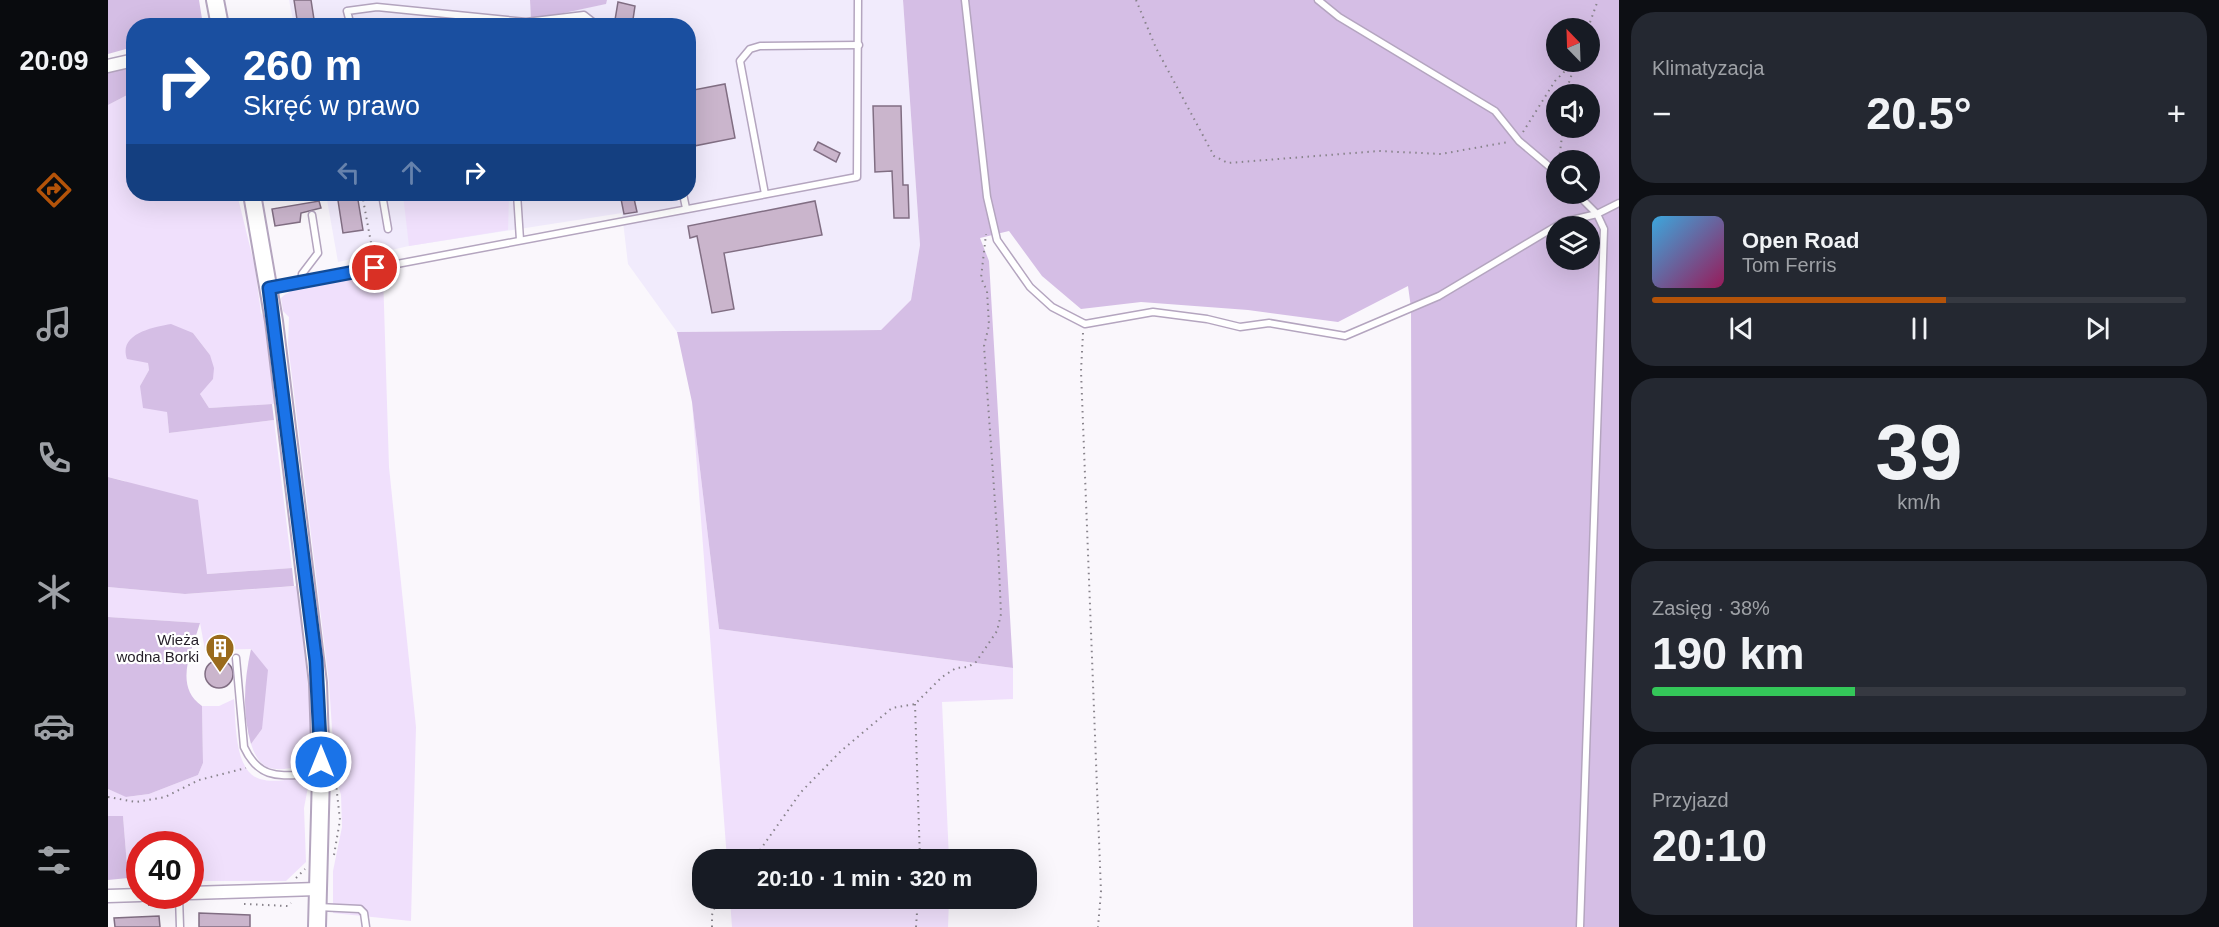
<!DOCTYPE html>
<html lang="pl">
<meta charset="utf-8">
<style>
:root{--surface:#171b24;--page:#242831;--text:#f1f3f6;--muted:#9ea1a6;--line:#363941;--accent:#b45309}
body{margin:0;font-family:Helvetica,sans-serif;background:var(--page);color:var(--text);height:100vh;display:flex;flex-direction:column;font-size:22px;white-space:nowrap}
*{box-sizing:border-box;margin:0}
p{font-size:20px;color:var(--muted)}
.icon{flex:none;width:33px;height:33px;fill:none;stroke:currentColor;stroke-width:2;stroke-linecap:round;stroke-linejoin:round}
.map{position:relative;flex:1;overflow:hidden}
.drawer{display:flex;flex-direction:column;gap:12px;padding:12px;background:#0d0f14;width:600px}
.drawer>*{flex:none}
.hud{position:absolute;left:18px;top:18px;width:570px;height:183px;border-radius:24px;box-shadow:0 6px 24px #0002;background:#1a4fa0;color:#fff;overflow:hidden}
.needle{width:39px;rotate:337deg}
.controls{position:absolute;left:1438px;top:18px;display:grid;gap:12px}
.controls a{display:grid;place-items:center;width:54px;height:54px;border-radius:50%;background:var(--surface);box-shadow:0 6px 24px #0002;font-size:30px}
.speed{position:absolute;left:18px;top:831px;display:flex;gap:12px;font-size:30px;font-weight:700;text-align:center}
.speed>*{display:grid;place-content:center;width:78px;height:78px;border-radius:50%;background:var(--surface);box-shadow:0 6px 24px #0002;line-height:1}
.speed .limit{border:9px solid #d22;background:#fff;color:#111}
.pin{position:absolute;display:grid;place-items:center;width:51px;height:51px;color:#fff;margin:-26px;border:3px solid #fff;border-radius:50%;box-shadow:0 2px 6px #0007}
.me{position:absolute;width:66px;margin:-33px;rotate:0deg;stroke-linejoin:round;filter:drop-shadow(0 0 4px #0008)}
.turn{display:flex;align-items:center;gap:21px;height:126px;padding:0 18px;font-size:27px}
.turn .icon{width:78px;height:78px;stroke-width:2.5}
.turn b{display:block;font-size:42px;line-height:51px}
.lanes{display:flex;align-items:center;height:57px;padding:0 18px;background:#0003;justify-content:center;gap:30px;direction:ltr}
.lanes .off{opacity:.35}
.big{font-size:45px;font-weight:800;line-height:1.1}
.drawer .widget{flex:1;display:flex;flex-direction:column;justify-content:center;gap:9px;min-width:0;padding:0 21px;border-radius:24px;background:var(--page)}
.drawer .dial{align-items:center;gap:0}
.dial b{font-size:78px;line-height:1}
.song{display:flex;align-items:center;gap:18px}
.cover{width:72px;height:72px;border-radius:9px;background:linear-gradient(135deg,hsl(200 70% 55%),hsl(330 70% 35%))}
.played{height:6px;border-radius:3px;background:linear-gradient(90deg,var(--accent) 55%,var(--line) 55%)}
.keys{display:flex;justify-content:space-around;direction:ltr}
.heat{display:flex;justify-content:space-between;align-items:center;font-size:33px;direction:ltr}
.charge{height:9px;border-radius:4px;background:linear-gradient(90deg,#34c759 38%,var(--line) 0)}
.trip{position:absolute;left:584px;top:849px;width:345px;height:60px;border-radius:24px;background:var(--surface);box-shadow:0 6px 24px #0002;font-weight:800;line-height:60px;text-align:center}
main{display:flex;flex:1;min-height:0}
.dock{display:flex;flex-direction:column;width:108px;justify-content:space-around;align-items:center;background:#090b0e;color:var(--muted)}
.dock .icon{width:42px;height:42px}
.dock .current{color:var(--accent)}
.dock b{font-size:27px;color:var(--text)}
.map>svg:first-child{display:block}
.industrial{fill:#f1ebfc}
.green{fill:#f0e0fc}
.forest{fill:#d5bee5;fill-rule:evenodd}
.building{fill:#cab5cc;stroke:#816e83;stroke-width:1.5}
.lines{fill:none;stroke-linecap:round;stroke-linejoin:round}
.lane-casing{stroke:#b4a5bf;stroke-width:9}
.street-casing{stroke:#b4a5bf;stroke-width:15}
.secondary-casing{stroke:#b4a5bf;stroke-width:20}
.path{stroke:#88838b;stroke-width:2;stroke-dasharray:1.5 4.5;stroke-linecap:butt}
.lane{stroke:#fff;stroke-width:6}
.street{stroke:#fff;stroke-width:12}
.secondary{stroke:#fff;stroke-width:16}
.route-casing{stroke:#114b97;stroke-width:15}
.route{stroke:#1a73e8;stroke-width:10}
.labels{text-anchor:middle;dominant-baseline:central;stroke-width:4.5;stroke-linejoin:round;paint-order:stroke}
.poi-label{font-size:15px;fill:#241e28;stroke:#fff;text-anchor:end}
</style>
<main>
<nav class="dock">
<b>20:09</b>
<svg class="icon current" aria-label="directions" viewBox="0 0 24 24"><path d="M12 3l9 9-9 9-9-9zM9 14v-3h6M13 9l2 2-2 2"/></svg>
<svg class="icon" aria-label="music" viewBox="0 0 24 24"><path d="M9 18V5l10-2v13"/><circle cx="6" cy="18" r="3"/><circle cx="16" cy="16" r="3"/></svg>
<svg class="icon" aria-label="phone" viewBox="0 0 24 24"><path d="M5 4h4l2 5-3 2q2 4 5 5l2-3 5 2v4C11 20 4 13 5 4z"/></svg>
<svg class="icon" aria-label="climate" viewBox="0 0 24 24"><path d="M12 3v18M4 7l16 10M4 17L20 7"/></svg>
<svg class="icon" aria-label="car" viewBox="0 0 24 24"><path d="M5 17H2v-5l4-1 3-4h7l3 4 3 1v5h-3M9 17h6M6 11h13"/><circle cx="7" cy="17" r="2"/><circle cx="17" cy="17" r="2"/></svg>
<svg class="icon" aria-label="filters" viewBox="0 0 24 24"><path d="M4 7h16M4 17h16"/><circle cx="9" cy="7" r="2"/><circle cx="15" cy="17" r="2"/></svg>
</nav>
<div class="map">
<svg width="1511" height="927" viewBox="0 0 1511 927">
<rect width="100%" height="100%" fill="#faf7fc"/>
<polygon class="industrial" points="181,0 422,0 423,19 497,4 499,0 795,0 812,245 803,300 773,330 569,332 520,264 514,213 301,246 230,262 218,194 580,194 580,26 186,25"/>
<g class="green">
<polygon points="25,92 26,194 129,194 147,267 153,313 156,317 167,404 101,408 92,394 102,355 85,333 40,363 41,370 32,386 59,412 61,433 166,420 184,568 98,574 17,481 0,477 0,105"/>
<polygon points="295,194 401,194 400,230 301,246"/>
<path d="M 275,274 L 281,467 L 308,727 L 303,921 L 225,913 L 225,871 L 234,827 L 233,795 L 227,774 L 221,683 L 180,344 L 181,317 L 175,311 L 173,298 C 191,280 249,278 275,274 Z"/>
<polygon points="584,402 611,629 905,668 905,699 834,702 841,859 619,859"/>
<path d="M 189,586 L 203,713 L 203,756 L 195,757 L 195,766 C 167,771 153,774 143,744 L 154,729 L 144,649 L 97,650 L 92,623 L 0,617 L 0,587 L 77,594 Z"/>
<path d="M 126,699 C 128,721 126,772 152,779 C 169,784 188,777 202,777 L 196,808 L 198,862 L 178,881 L 83,881 L 82,844 L 32,844 L 31,878 L 20,878 L 15,816 L 0,816 L 0,789 L 19,797 L 41,794 L 90,775 L 95,763 L 94,706 L 111,706 Z"/>
<polygon points="622,899 841,899 840,927 624,927"/>
</g>
<g class="forest">
<polygon points="0,0 91,0 95,25 26,26 25,47 0,54"/>
<polygon points="422,0 499,0 498,4 423,20"/>
<path d="M 795,0 L 1511,0 L 1511,927 L 1305,927 L 1303,308 L 1300,286 L 1230,322 L 1140,310 L 1033,302 L 973,309 L 934,276 L 901,231 L 872,238 L 881,261 L 905,668 L 611,629 L 584,402 L 569,332 L 773,330 L 803,300 L 812,245 ZM 1449,28 L 1482,28 L 1482,62 L 1449,62 ZM 1449,94 L 1482,94 L 1482,128 L 1449,128 ZM 1449,160 L 1482,160 L 1482,194 L 1449,194 ZM 1449,226 L 1482,226 L 1482,260 L 1449,260 Z"/>
<polygon points="19,68 25,79 25,92 0,105 0,73"/>
<path d="M 63,324 L 85,333 L 102,355 L 106,368 L 105,379 L 92,394 L 101,408 L 164,404 L 166,420 L 61,433 L 59,412 L 35,408 L 32,386 L 41,370 L 40,363 L 19,359 C 10,334 45,327 63,324 Z"/>
<polygon points="0,477 90,500 99,574 184,568 186,586 77,594 0,587"/>
<path d="M 0,617 L 92,623 C 84,650 65,686 94,706 L 95,763 L 90,775 L 41,794 L 18,797 L 0,789 Z"/>
<path d="M 143,649 L 160,670 L 154,729 L 143,744 C 134,713 136,680 143,649 Z"/>
<polygon points="0,816 15,816 20,878 0,880"/>
</g>
<g class="building">
<polygon points="186,0 203,0 207,26 190,26"/>
<polygon points="510,2 527,6 524,26 506,26"/>
<polygon points="617,84 627,138 586,146 580,119 580,91"/>
<polygon points="765,106 793,106 795,185 800,185 801,218 786,218 784,171 767,172"/>
<polygon points="710,142 732,153 728,162 706,150"/>
<polygon points="229,194 249,194 255,230 235,233"/>
<polygon points="512,194 525,194 529,212 516,214"/>
<polygon points="211,201 213,208 193,213 192,222 167,226 164,209"/>
<polygon points="707,201 714,235 616,253 626,309 604,313 589,236 582,238 580,226"/>
<circle cx="111" cy="674" r="14"/>
<polygon points="91,913 142,915 142,927 91,927"/>
<polygon points="51,916 52,927 7,927 6,918"/>
</g>
<g class="lines">
<g class="lane-casing">
<g id="lane">
<polyline points="857,0 879,197 889,240 922,287 944,307 977,324 1045,312 1099,319 1132,327 1161,323 1237,336 1331,296 1455,222 1489,214 1511,203"/>
<polyline points="1210,0 1231,17 1387,111 1411,141 1449,173"/>
<polyline points="243,26 239,11 269,7 418,22 476,15 490,26"/>
<polyline points="274,194 280,229"/>
<polyline points="409,194 412,240"/>
<polyline points="575,194 578,208"/>
<polyline points="657,194 632,61 642,49 652,46 751,45"/>
<polyline points="1469,194 1489,214 1496,229 1472,927"/>
<polyline points="193,282 194,274 210,253 204,215"/>
<polyline points="162,288 749,177 750,0"/>
<path d="M 128,658 L 136,747 C 153,784 177,774 212,774"/>
<polyline points="71,896 72,927"/>
<polyline points="210,907 252,909 256,913 258,927"/>
</g>
</g>
<g class="street-casing">
<g id="street">
<polyline points="0,66 26,60"/>
<polyline points="82,893 209,889"/>
<polyline points="0,896 32,895"/>
</g>
</g>
<g class="secondary-casing">
<g id="secondary">
<polyline points="107,0 112,26"/>
<polyline points="144,194 166,321 210,683 213,774 209,927"/>
</g>
</g>
<g class="path">
<polyline points="1028,0 1048,48 1106,156 1120,163 1271,151 1333,154 1400,142"/>
<polyline points="1480,28 1490,0"/>
<polyline points="1457,94 1468,62"/>
<polyline points="1415,132 1447,81 1466,62"/>
<polyline points="1451,160 1455,128"/>
<polyline points="254,194 266,259"/>
<polyline points="975,333 973,371 993,892 990,927"/>
<polyline points="807,704 812,860"/>
<polyline points="0,797 28,802 57,797 91,780 138,768"/>
<polyline points="226,855 232,820 228,784"/>
<polyline points="645,860 693,792 733,751 784,708 807,704 834,677 848,668 860,667 868,662 889,631 893,614 890,545 876,346 881,325 879,291 873,278 878,234"/>
<polyline points="188,878 197,869"/>
<polyline points="136,904 180,906 183,903"/>
<polyline points="40,905 61,904"/>
<polyline points="604,927 604,915 610,898"/>
<polyline points="808,927 810,898"/>
</g>
<use href="#lane" class="lane"/>
<use href="#street" class="street"/>
<use href="#secondary" class="secondary"/>
</g>
<g class="lines">
<g class="route-casing">
<polyline id="route" points="213,762 208,661 161,288 267,268"/>
</g>
<use href="#route" class="route"/>
</g>
<defs>
<g id="building-pin" transform="scale(1.5)"><path d="M0 17L-7.5 6A9.5 9.5 0 1 1 7.5 6Z" fill="#9a6b1c" stroke="#fff"/><path d="M-4-6H4V6H1V3H-1V6H-4ZM-2.5-4.3h1.7v1.8h-1.7ZM.8-4.3h1.7v1.8H.8ZM-2.5-1h1.7V.8h-1.7ZM.8-1h1.7V.8H.8Z" fill="#fff"/></g>
</defs>
<g fill-rule="evenodd">
<use href="#building-pin" x="112" y="648"/>
</g>
<g class="labels">
<g class="poi-label">
<text x="91" y="639">Wieża<tspan x="91" dy="17">wodna Borki</tspan></text>
</g>
</g>
</svg>
<div class="controls">
<a><svg class="needle" viewBox="-14 -14 28 28"><path d="M0-13l5 13h-10z" fill="#e53935"/><path d="M0 13l5-13h-10z" fill="#9ea1a6"/></svg></a>
<a><svg class="icon" aria-label="sound" viewBox="0 0 24 24"><path d="M4 9h4l5-4v14l-5-4H4zM17 9q2 3 0 6"/></svg></a>
<a><svg class="icon" aria-label="search" viewBox="0 0 24 24"><circle cx="10" cy="10" r="6"/><path d="M15 15l6 6"/></svg></a>
<a><svg class="icon" aria-label="layers" viewBox="0 0 24 24"><path d="M12 4l9 5-9 5-9-5zM3 14l9 5 9-5"/></svg></a>
</div>
<div class="speed"><div class="limit">40</div></div>
<div class="pin" style="left:267px;top:268px;background:#d93025"><svg class="icon" aria-label="arrive" viewBox="0 0 24 24"><path d="M6 21V4h12l-3 4 3 4H6"/></svg></div>
<svg class="me" style="left:213px;top:762px" viewBox="-20 -20 40 40"><circle r="17" fill="#1a73e8" stroke="#fff" stroke-width="3"/><path d="M0-11L8 9 0 5-8 9z" fill="#fff"/></svg>
<div class="trip">20:10 · 1 min · 320 m</div>
<div class="hud">
<div class="turn"><svg class="icon" aria-label="right" viewBox="0 0 24 24"><path d="M7 20v-9h11M14 6l5 5-5 5"/></svg><div><b>260 m</b>Skręć w prawo</div></div>
<div class="lanes"><svg class="icon off" aria-label="left" viewBox="0 0 24 24"><path d="M17 20v-9H6M10 6l-5 5 5 5"/></svg><svg class="icon off" aria-label="ahead" viewBox="0 0 24 24"><path d="M12 20V5M6 11l6-6 6 6"/></svg><svg class="icon" aria-label="right" viewBox="0 0 24 24"><path d="M7 20v-9h11M14 6l5 5-5 5"/></svg></div>
</div>
</div>
<section class="drawer">
<div class="widget"><p>Klimatyzacja</p>
<div class="heat"><a>−</a><b class="big">20.5°</b><a>+</a></div>
</div>
<div class="widget">
<div class="song"><i class="cover"></i><div><b>Open Road</b><p>Tom Ferris</p></div></div>
<div class="played"></div>
<div class="keys"><svg class="icon" aria-label="previous" viewBox="0 0 24 24"><path d="M18 5L8 12l10 7zM5 5v14"/></svg><svg class="icon" aria-label="pause" viewBox="0 0 24 24"><path d="M8 5v14M16 5v14"/></svg><svg class="icon" aria-label="next" viewBox="0 0 24 24"><path d="M6 5l10 7-10 7zM19 5v14"/></svg></div>
</div>
<div class="widget dial"><b>39</b><p>km/h</p></div>
<div class="widget"><p>Zasięg · 38%</p><b class="big">190 km</b><div class="charge"></div></div>
<div class="widget"><p>Przyjazd</p><b class="big">20:10</b></div>
</section>
</main>
